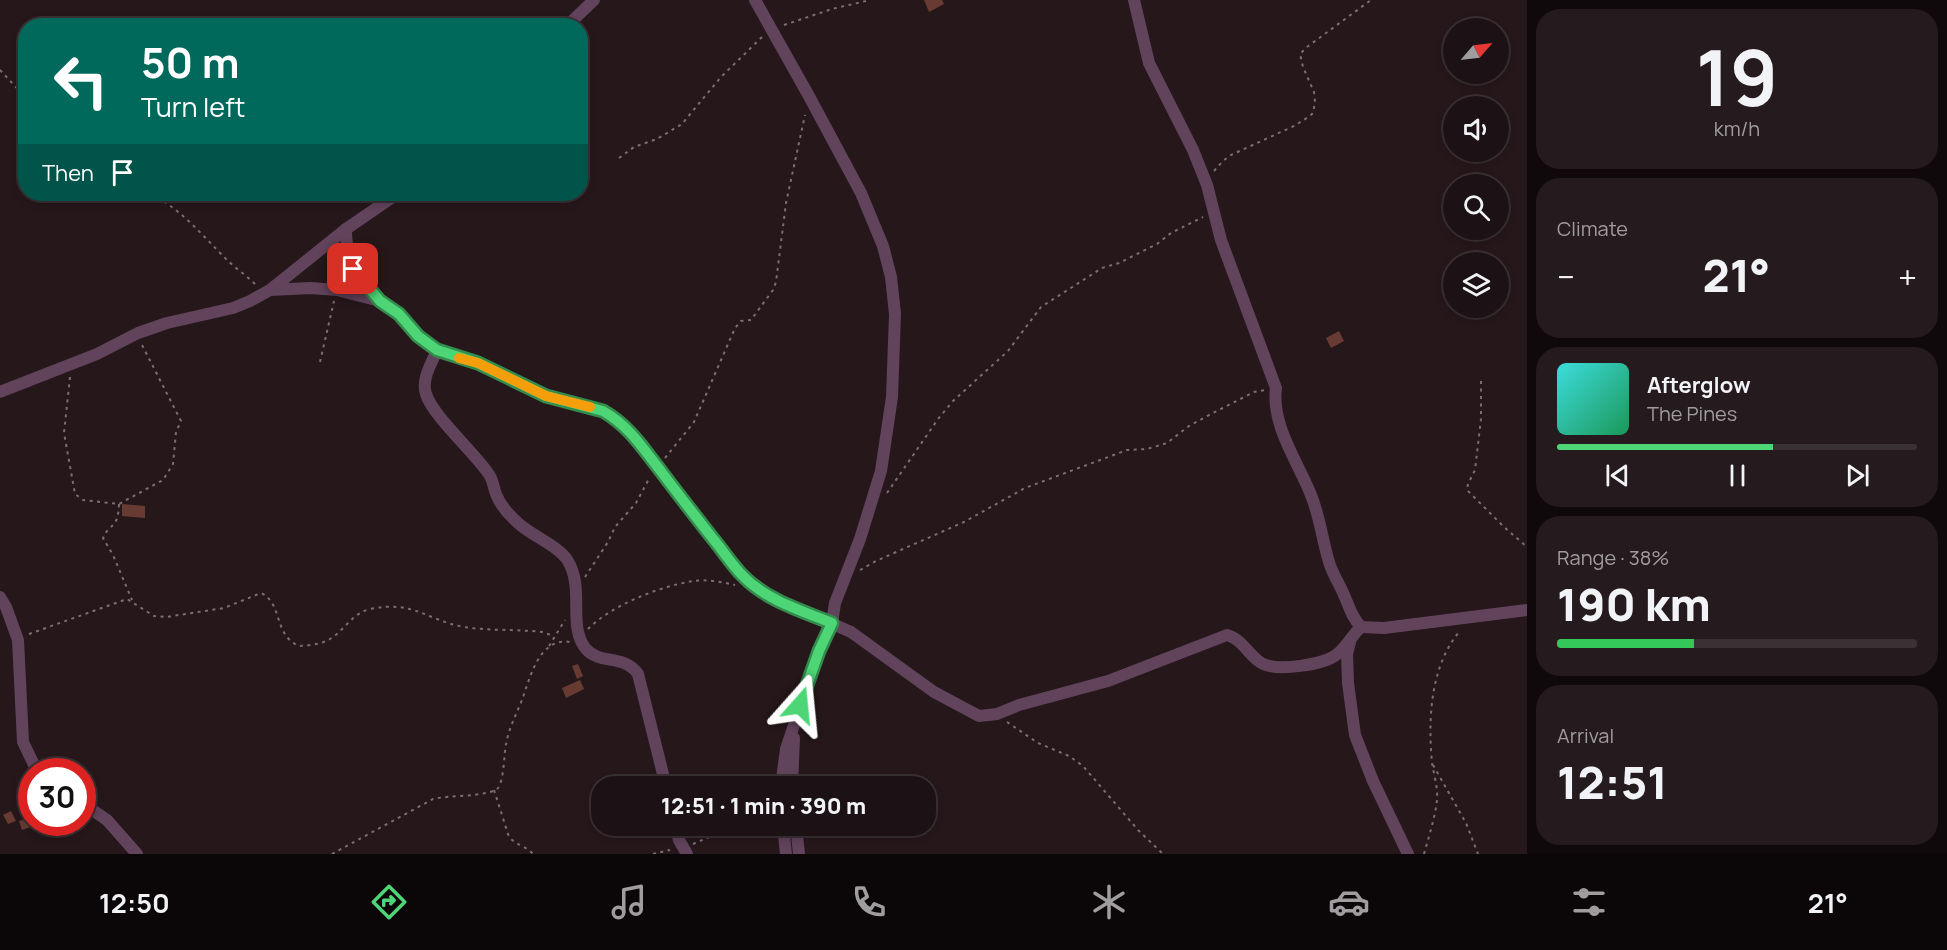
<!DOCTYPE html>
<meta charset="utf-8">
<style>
:root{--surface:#1c1114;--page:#251a1d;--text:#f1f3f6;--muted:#a09da0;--line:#3a3134;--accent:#4ed676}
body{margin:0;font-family:Manrope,sans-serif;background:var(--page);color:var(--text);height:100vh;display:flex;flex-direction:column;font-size:22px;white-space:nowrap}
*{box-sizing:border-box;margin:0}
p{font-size:20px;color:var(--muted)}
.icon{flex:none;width:33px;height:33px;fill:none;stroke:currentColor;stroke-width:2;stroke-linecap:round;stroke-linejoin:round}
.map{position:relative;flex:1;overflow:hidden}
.panel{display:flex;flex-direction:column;gap:9px;padding:9px;background:#0f090b;width:420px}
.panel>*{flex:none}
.banner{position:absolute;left:18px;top:18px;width:570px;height:183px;border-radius:24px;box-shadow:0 3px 9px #0003,0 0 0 2px var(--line);background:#00695c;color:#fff;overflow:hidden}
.needle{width:39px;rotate:62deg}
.tools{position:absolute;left:1443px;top:18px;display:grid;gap:12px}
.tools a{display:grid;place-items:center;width:66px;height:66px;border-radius:50%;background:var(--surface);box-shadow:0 3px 9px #0003,0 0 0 2px var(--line);font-size:30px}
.speed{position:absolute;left:18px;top:758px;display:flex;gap:12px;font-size:30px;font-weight:700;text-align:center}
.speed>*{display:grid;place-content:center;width:78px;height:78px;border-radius:50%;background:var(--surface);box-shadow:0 3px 9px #0003,0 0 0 2px var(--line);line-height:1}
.speed .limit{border:9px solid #d22;background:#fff;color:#111}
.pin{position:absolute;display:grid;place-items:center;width:51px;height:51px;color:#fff;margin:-26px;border-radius:12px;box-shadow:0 3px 9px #0006}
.me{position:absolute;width:66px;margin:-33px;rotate:18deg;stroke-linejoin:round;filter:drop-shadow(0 0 4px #0008)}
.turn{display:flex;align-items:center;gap:21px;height:126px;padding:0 24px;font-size:27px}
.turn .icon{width:78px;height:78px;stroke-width:2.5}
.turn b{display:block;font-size:42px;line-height:51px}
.then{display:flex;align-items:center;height:57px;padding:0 24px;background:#0003;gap:12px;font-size:22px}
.big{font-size:45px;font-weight:800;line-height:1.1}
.panel .widget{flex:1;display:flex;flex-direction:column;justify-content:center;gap:9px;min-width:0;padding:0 21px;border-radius:24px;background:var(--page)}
.panel .dial{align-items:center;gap:0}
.dial b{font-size:78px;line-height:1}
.song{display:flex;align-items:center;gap:18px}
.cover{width:72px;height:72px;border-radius:9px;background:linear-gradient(135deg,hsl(180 70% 55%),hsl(150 70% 35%))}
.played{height:6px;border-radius:3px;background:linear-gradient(90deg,var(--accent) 60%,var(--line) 60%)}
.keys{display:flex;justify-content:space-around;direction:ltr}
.heat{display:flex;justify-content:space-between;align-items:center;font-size:33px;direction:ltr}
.charge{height:9px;border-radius:4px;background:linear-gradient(90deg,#34c759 38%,var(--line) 0)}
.trip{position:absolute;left:591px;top:776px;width:345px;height:60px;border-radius:24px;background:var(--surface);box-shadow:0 3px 9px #0003,0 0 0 2px var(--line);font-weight:800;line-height:60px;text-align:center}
.tabs{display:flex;height:96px;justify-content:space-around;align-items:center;background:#0b0708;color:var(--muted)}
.tabs .icon{width:42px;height:42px}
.tabs .selected{color:var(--accent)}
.tabs b{font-size:27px;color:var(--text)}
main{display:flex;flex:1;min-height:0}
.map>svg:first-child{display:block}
.building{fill:#683b32}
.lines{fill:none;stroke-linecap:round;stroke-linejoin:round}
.path{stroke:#7c6f72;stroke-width:2;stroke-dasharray:3 4.5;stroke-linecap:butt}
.minor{stroke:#61435c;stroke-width:12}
.route-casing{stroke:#338b4d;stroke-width:15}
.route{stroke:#4ed676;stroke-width:10}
.slow{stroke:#f59e0b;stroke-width:10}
</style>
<main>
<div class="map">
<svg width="1527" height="854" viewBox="0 0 1527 854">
<rect width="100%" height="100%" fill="#26171a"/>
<g class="building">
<polygon points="924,0 942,0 944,4 929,12"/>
<polygon points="1339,331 1344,341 1331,348 1326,338"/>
<polygon points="122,504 145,506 145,518 122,516"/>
<polygon points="578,664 583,676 577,679 572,666"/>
<polygon points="580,680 584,689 566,698 562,688"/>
<polygon points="11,811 16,821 8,824 3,815"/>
<polygon points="32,817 32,822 35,822 36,825 22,830 19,821"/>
</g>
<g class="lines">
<g class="path">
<polyline points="784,25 832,9 870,0"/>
<polyline points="0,70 26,98"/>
<polyline points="619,158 634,147 657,139 682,124 721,77 763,36"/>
<polyline points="1214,171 1223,161 1231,155 1294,126 1310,116 1313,113 1315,102 1314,92 1303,67 1300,54 1307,47 1371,0"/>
<path d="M 151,194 C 181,209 202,235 226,259 C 235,268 246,275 255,284"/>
<polyline points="320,362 334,301"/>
<polyline points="70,377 64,433 75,494 83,500 119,504 163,480 173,464 176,432 181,421 141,343"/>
<polyline points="1481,381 1481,419 1475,470 1468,484 1467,490 1503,526 1527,547"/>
<polyline points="665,458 694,422 735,328 741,321 751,320 773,290 776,282 786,203 805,115"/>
<polyline points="887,493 938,419 953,401 1008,351 1041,307 1102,268 1119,263 1157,244 1171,233 1203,217"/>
<path d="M 119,504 C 118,530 110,522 103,538 L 113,555 L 132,600"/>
<polyline points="860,570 876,561 964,522 1025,488 1127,450 1147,449 1167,443 1189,426 1211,414 1254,392 1265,390"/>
<polyline points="585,577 608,542 615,527 636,503 650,477"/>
<path d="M 588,629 C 612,605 660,586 694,581 C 707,579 722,582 735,585"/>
<path d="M 29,634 L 127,599 L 154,616 L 166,617 L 224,608 L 261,593 C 283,603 273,635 299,646 C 308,645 318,645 326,641 C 344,633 350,614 370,609 C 414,600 426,620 464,627 C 489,631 516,629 542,632 L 554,636"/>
<polyline points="549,646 565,620"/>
<polyline points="1007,722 1038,743 1069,756 1083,766 1138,830 1163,854"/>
<polyline points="1433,765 1466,823 1478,854"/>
<path d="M 494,790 L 509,837 C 516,845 526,846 533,854"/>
<polyline points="693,844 737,825"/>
<path d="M 332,854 L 433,799 C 449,795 485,797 497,789 C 504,784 504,753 506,744 C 509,728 516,715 522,700 C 530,678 539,637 570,642"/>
<polyline points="653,854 670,850"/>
<path d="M 1424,854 C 1429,836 1435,818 1437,800 C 1438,788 1434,775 1432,763 C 1428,719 1430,666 1460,631"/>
</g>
<g class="minor">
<polyline points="755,0 810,98 861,193 883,246 891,277 895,314 892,397 881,471 860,539 835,603 832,623 819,651 786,749 781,786"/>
<path d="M 1134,0 L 1149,63 L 1193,150 L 1207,185 L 1221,240 L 1276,388 C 1271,425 1298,462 1311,495 C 1320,517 1322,539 1329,562 C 1332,573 1339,583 1344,595 C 1350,608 1351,616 1361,627 L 1384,628 L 1527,610"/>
<polyline points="567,26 594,0"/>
<path d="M 346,229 C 346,265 359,275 380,301"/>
<path d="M 270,290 L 310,288 L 337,290 L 380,301 L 399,314 L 418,336 L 437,350 L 478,363 L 546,396 L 603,411 L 631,432 L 642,444 L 681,498 L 744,577 L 768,594 L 782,602 L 851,632 L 934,692 L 979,716 L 997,714 L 1019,705 L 1108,681 L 1227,635 C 1244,640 1249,657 1263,664 C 1279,671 1322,665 1336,655 C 1346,648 1352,635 1361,627"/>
<path d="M 437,350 C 432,363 421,379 426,394 C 432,415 474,452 488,473 C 493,479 493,486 496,494 C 500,505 509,515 518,523 C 532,536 559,546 568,561 C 585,590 567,626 586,649 C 600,665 624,654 638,674 L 666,786"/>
<polyline points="0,392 97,354 138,333 167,323 233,308 250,301 270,290 346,229 397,194"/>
<polyline points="0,597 6,607 18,640 23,742 37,771"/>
<polyline points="1350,642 1347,654 1348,683 1355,735 1373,781 1408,854"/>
<polyline points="792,786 794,738"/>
<polyline points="82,803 107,820 137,854"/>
<polyline points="675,825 679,840 687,854"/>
<polyline points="783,825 786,854"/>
<polyline points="796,825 799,854"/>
</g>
</g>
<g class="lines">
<g class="route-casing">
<path id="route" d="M 353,269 L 380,301 L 399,314 L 418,336 L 437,350 L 478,363 L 546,396 L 603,411 C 629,426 642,447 660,470 C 678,494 696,517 714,540 C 724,552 732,565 743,576 C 766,600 802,611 832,623 L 819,651 L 800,705"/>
</g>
<use href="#route" class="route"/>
<polyline class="slow" points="459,358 478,363 546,396 590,407"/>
</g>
</svg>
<div class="tools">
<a><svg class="needle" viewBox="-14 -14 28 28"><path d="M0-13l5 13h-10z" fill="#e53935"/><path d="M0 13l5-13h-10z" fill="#a09da0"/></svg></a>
<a><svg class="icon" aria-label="sound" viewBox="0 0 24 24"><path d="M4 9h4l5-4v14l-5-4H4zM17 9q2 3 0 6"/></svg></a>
<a><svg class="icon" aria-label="search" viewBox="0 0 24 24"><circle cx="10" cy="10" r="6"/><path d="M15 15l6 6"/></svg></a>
<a><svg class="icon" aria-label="layers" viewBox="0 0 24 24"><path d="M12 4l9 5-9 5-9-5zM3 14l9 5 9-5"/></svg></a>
</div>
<div class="speed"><div class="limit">30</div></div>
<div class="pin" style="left:353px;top:269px;background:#d93025"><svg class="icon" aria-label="arrive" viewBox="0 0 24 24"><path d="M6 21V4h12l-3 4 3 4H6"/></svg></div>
<svg class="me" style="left:800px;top:705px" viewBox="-20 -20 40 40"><path d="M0-17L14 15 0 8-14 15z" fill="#4ed676" stroke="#fff" stroke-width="4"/></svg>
<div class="trip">12:51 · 1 min · 390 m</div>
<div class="banner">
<div class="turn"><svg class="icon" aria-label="left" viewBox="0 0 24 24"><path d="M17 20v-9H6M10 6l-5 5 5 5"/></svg><div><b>50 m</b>Turn left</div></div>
<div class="then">Then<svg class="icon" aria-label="arrive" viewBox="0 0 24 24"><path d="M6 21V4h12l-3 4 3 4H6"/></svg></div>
</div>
</div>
<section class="panel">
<div class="widget dial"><b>19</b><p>km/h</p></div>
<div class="widget"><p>Climate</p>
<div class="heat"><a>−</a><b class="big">21°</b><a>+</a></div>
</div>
<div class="widget">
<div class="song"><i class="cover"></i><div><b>Afterglow</b><p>The Pines</p></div></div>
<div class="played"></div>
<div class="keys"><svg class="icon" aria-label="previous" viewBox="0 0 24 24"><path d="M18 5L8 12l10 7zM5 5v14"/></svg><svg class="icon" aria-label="pause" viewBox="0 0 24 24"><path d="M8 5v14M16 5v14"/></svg><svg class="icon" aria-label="next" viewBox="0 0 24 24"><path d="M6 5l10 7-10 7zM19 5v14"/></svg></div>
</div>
<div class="widget"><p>Range · 38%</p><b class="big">190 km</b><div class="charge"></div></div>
<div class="widget"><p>Arrival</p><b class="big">12:51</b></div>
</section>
</main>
<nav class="tabs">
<b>12:50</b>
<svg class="icon selected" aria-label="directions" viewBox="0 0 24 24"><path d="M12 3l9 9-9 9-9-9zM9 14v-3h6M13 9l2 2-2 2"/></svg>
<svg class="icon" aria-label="music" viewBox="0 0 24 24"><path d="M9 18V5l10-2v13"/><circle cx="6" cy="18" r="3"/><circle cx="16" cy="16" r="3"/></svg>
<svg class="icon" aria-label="phone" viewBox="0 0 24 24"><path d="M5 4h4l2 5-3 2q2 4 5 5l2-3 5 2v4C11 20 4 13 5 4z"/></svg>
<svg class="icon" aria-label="climate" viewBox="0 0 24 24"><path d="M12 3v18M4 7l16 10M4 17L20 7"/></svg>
<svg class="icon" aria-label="car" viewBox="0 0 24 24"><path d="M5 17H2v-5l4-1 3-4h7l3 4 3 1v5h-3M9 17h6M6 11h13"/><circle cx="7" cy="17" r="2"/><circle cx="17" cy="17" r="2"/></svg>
<svg class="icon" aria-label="filters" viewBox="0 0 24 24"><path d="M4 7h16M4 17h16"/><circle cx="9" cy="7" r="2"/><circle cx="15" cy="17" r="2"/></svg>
<b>21°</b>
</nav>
